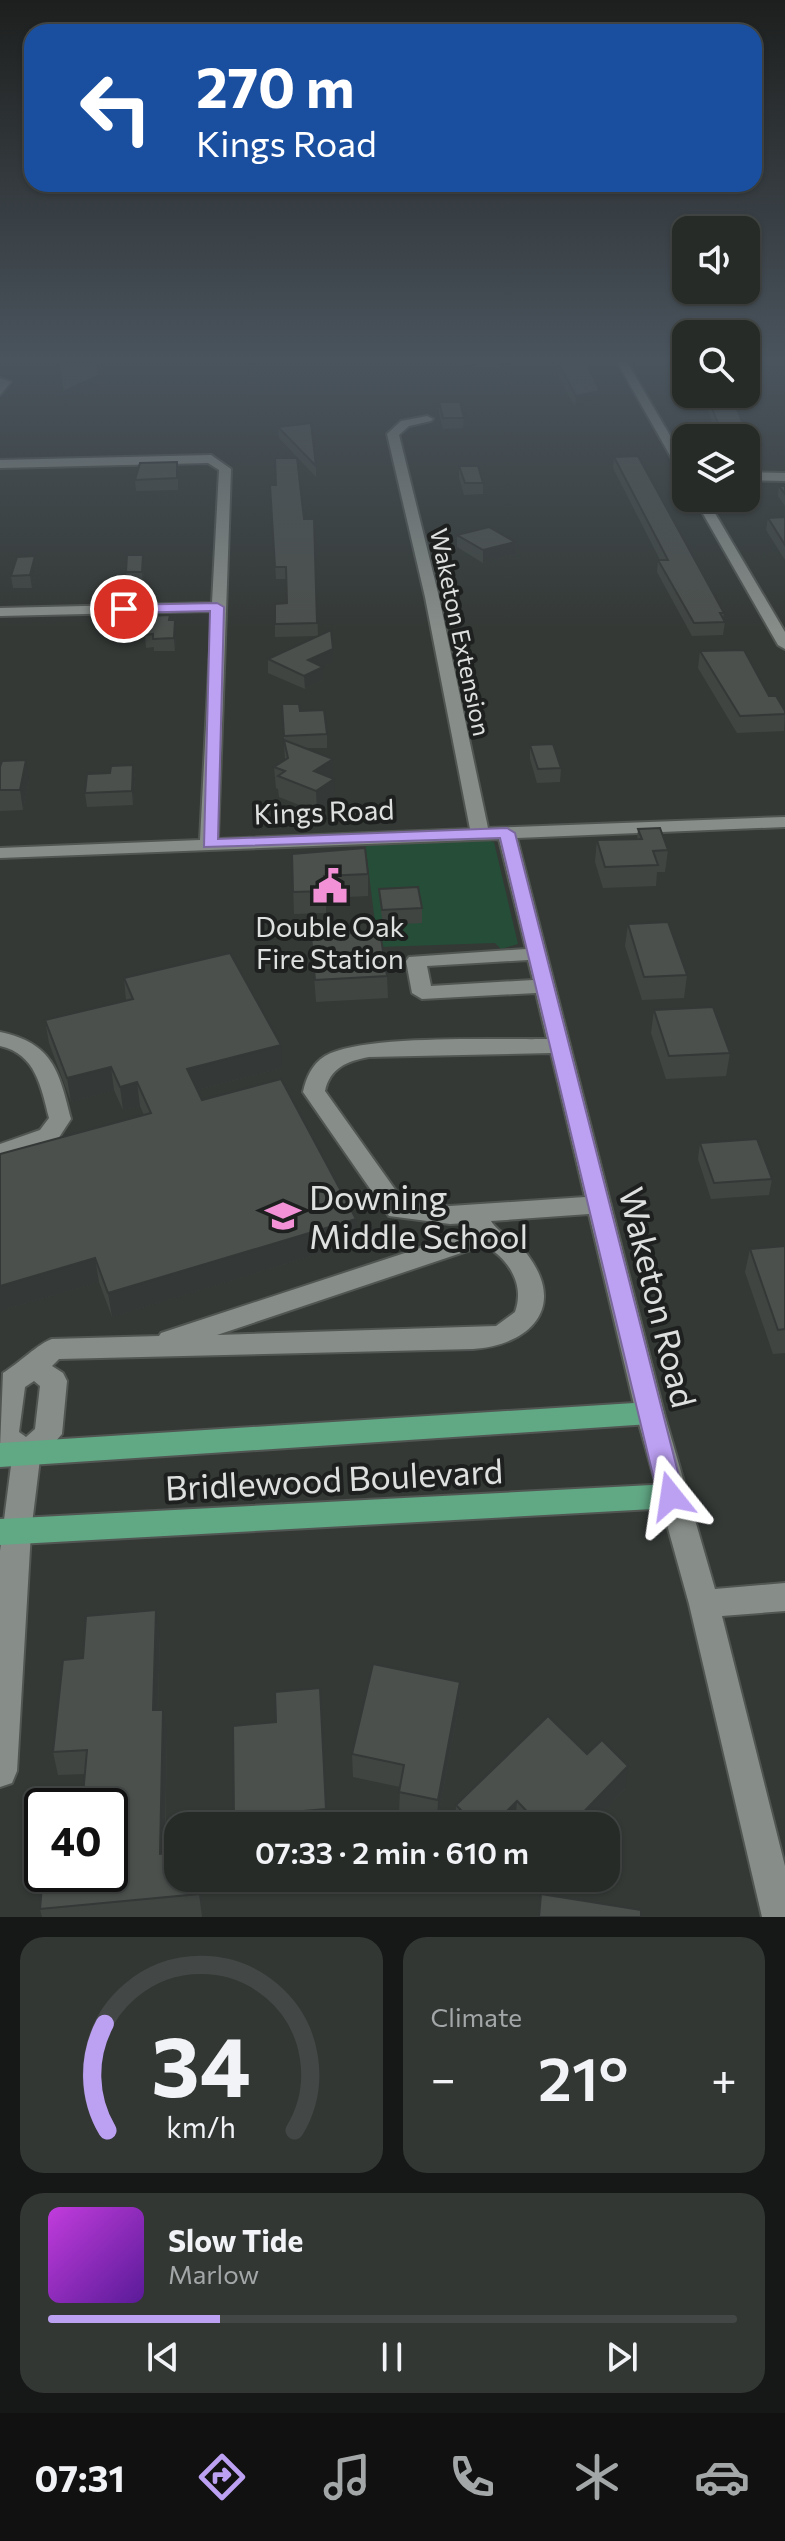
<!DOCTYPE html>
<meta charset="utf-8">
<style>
:root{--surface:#272b28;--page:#333734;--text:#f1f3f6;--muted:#a4a7a8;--line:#434745;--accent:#bca0f2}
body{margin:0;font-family:Commissioner,sans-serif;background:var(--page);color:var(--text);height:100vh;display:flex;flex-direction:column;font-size:30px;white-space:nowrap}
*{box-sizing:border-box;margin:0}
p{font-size:26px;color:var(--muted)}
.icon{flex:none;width:44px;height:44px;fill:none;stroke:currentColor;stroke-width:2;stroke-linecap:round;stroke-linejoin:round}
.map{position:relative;height:1917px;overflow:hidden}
.side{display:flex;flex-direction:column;gap:20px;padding:20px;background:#151816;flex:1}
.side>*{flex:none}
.top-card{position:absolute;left:24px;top:24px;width:738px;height:168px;border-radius:24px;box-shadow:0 2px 6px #0004,0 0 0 2px var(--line);background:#1a4fa0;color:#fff;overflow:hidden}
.fabs{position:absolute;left:672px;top:216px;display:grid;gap:16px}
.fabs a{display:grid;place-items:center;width:88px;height:88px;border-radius:16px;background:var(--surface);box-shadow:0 2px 6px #0004,0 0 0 2px var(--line);font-size:40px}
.speed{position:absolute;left:24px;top:1788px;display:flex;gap:16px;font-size:40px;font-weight:700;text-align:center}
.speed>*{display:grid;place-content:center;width:104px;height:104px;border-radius:50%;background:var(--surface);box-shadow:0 2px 6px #0004,0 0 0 2px var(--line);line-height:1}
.speed .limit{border:4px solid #111;border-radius:12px;background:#fff;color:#111}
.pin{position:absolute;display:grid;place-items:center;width:68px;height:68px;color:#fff;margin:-34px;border:4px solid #fff;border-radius:50%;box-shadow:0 2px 8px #0007}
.me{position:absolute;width:88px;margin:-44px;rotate:345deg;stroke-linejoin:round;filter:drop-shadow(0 0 6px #0008)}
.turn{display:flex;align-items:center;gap:28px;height:168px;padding:0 40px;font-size:36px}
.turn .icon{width:104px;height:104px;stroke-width:2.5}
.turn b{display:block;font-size:56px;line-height:68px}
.big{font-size:60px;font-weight:600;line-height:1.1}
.side .tile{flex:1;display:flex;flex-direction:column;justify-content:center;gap:12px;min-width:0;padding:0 28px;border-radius:24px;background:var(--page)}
.side .dial{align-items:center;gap:0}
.dial svg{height:208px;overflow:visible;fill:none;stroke:var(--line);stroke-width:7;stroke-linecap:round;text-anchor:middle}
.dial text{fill:var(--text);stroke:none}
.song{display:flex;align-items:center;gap:24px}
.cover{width:96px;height:96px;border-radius:12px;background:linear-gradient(135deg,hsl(290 70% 55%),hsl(270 70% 35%))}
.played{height:8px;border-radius:4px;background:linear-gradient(90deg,var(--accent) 25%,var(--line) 25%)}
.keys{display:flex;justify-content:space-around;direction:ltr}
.heat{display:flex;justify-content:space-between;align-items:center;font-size:44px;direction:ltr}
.side .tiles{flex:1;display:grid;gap:20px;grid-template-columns:1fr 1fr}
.tile:last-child{grid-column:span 2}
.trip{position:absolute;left:164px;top:1812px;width:456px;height:80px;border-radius:24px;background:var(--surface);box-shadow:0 2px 6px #0004,0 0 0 2px var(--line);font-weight:600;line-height:80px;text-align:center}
.dock{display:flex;height:128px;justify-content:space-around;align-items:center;background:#101110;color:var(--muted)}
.dock .icon{width:56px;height:56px}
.dock .on{color:var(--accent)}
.dock b{font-size:36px;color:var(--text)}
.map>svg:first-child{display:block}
.green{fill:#264d38}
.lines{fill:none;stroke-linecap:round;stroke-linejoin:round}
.minor-casing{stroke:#515653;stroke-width:4}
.major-casing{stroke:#515653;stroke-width:4}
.minor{fill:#878d89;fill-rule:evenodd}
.major{fill:#61a885;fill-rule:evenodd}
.wall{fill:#404542}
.shaded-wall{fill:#343836}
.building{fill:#4b504d;stroke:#343836;stroke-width:2}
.route{fill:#bca0f2;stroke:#7a689d;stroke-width:2}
.labels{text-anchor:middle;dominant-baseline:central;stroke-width:8;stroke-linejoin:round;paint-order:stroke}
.far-street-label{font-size:24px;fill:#dde0de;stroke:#1d201e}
.street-label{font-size:28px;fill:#dde0de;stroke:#1d201e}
.poi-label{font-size:28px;fill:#dde0de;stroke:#1d201e}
.near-poi-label{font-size:34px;fill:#dde0de;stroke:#1d201e;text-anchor:start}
.near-street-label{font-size:34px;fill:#dde0de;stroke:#1d201e}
</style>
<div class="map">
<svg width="785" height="1917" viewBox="0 0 785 1917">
<rect width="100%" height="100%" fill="#343936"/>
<polygon class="green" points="484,839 494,842 518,944 501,949 495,943 378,947 365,842"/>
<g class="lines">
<g class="minor-casing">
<g id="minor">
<polygon points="617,362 627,362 686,463 686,477 680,473"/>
<polygon points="0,378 11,382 0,395"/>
<path d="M 427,416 L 433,419 L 431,421 L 409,426 L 399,435 L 439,597 L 488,828 L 785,817 L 785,827 L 517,838 L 664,1413 L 715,1589 L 785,1583 L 785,1611 L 722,1616 L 785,1866 L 785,1917 L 762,1917 L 689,1604 L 636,1413 L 589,1214 L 491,1221 C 500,1235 517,1241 527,1254 C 568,1308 529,1345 473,1349 L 59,1359 L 52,1366 L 63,1373 L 67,1381 L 62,1434 L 40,1459 L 31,1532 L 17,1771 L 12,1783 L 0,1787 L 0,1551 L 12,1458 L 0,1448 L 3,1373 C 18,1364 39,1343 52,1339 L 159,1336 L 161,1333 L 472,1231 L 467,1223 L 450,1224 L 389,1216 L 303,1092 C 306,1078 312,1064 325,1056 C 362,1034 499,1040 547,1039 L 536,993 L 422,999 L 412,993 L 406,961 L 409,957 L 526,949 L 499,839 L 0,858 L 0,848 L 200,840 L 212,611 L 0,616 L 0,608 L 212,603 L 219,470 L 208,463 L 0,468 L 0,460 L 211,455 L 231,469 L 218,839 L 470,829 L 425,597 L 387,434 L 401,421 ZM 528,960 L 533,980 L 431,986 L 427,966 ZM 551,1053 L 585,1197 L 450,1206 L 404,1202 L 325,1091 C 330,1068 347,1061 369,1057 ZM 485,1245 C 509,1260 525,1284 515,1312 L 496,1326 L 217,1335 ZM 34,1381 L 40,1386 L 35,1429 L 26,1437 L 19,1432 L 25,1387 Z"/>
<polygon points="746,472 785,473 785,481 746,480"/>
<polygon points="694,498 706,498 785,632 785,649 778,645"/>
<path d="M 0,1032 C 53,1043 59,1071 71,1119 L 56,1142 L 0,1161 L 0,1144 L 40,1130 L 49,1118 C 41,1087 36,1054 0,1046 Z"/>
</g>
</g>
<g class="major-casing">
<g id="major">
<polygon points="650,1402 660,1405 664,1413 660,1421 650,1424 0,1467 0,1443"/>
<polygon points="671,1484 681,1487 685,1496 681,1505 671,1508 0,1545 0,1519"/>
</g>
</g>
<use href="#minor" class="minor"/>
<use href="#major" class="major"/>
</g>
<g class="wall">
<polygon points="462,362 504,362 499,368 462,364"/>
<polygon points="558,363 599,401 575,407 557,373"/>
<polygon points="709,401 734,401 752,448 750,459 746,459 746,438 718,438 708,411"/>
<polygon points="439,402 464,418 463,428 443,429 439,413"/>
<polygon points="278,427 316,466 316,477 279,438"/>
<polygon points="614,457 724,613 723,619 725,622 723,635 692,636 657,572 658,560 660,560 613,468"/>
<polygon points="459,466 483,483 483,494 464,495 459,478"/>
<polygon points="178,473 178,490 136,491 135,480"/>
<polygon points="270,485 304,519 314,519 318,636 275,637 275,624 287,603 286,579 276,579"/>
<polygon points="779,486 785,486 785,506 778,496"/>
<polygon points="785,517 785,560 766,530 768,518"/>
<polygon points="457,535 515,542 515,554 483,563 457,547"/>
<polygon points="35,556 37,568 32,588 13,588 11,576"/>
<polygon points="144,567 143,584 127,585 126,572"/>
<polygon points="170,620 175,620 176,633 175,651 154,651 154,647 146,648 145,635"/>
<polygon points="700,651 785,711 784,731 737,733 698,668"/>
<polygon points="268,659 333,662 323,667 323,680 305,689 268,673"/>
<polygon points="282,704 300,711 327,734 327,748 306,748 333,779 335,800 317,812 279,797 278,789 276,788 274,767 285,760"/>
<polygon points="530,745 561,768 560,782 537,783 530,759"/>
<polygon points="133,765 135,779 133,805 87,807 85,793 110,773"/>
<polygon points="0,767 29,780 23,810 0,811"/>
<polygon points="638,829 668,850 665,872 657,872 656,886 603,888 595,862 597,840 637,839"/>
<polygon points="292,854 368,874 368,896 326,898 326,913 294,914"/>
<polygon points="379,889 422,908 422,923 383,925 380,903"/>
<polygon points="628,924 687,975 684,998 642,1000 625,946"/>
<polygon points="311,935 387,976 388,998 316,1002"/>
<polygon points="124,978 282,1068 197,1090 202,1100 357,1242 112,1317 99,1282 0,1311 144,1115 140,1106 123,1110 114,1090 71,1102 49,1043 45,1020 126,1000"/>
<polygon points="654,1010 730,1053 726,1076 666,1079 651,1033"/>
<polygon points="700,1143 772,1179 769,1195 711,1199 698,1159"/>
<polygon points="785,1246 785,1353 773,1354 745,1272 750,1249"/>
<polygon points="160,1634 158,1710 167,1733 165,1854 202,1878 202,1917 42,1917 40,1909 110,1874 85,1774 58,1775 53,1752 83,1658"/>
<polygon points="460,1682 459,1705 437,1823 399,1815 400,1787 353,1777 352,1754"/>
<polygon points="320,1688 327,1826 235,1826 234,1817 276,1722"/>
<polygon points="587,1754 625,1789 589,1826 517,1826 515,1824 513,1826 455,1826 456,1805"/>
</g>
<g class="shaded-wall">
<polygon points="100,375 101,385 64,402 63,392"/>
<polygon points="600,391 599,401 575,407 576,396"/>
<polygon points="515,542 515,554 483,563 483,550"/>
<polygon points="143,555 144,567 143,584 142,572"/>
<polygon points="35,556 37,568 32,588 30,575"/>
<polygon points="175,620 176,633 175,651 174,638"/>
<polygon points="333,649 333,662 309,674 308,660"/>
<polygon points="323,667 323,680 305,689 304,676"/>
<polygon points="333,759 333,779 315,792 314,771"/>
<polygon points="26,760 29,780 23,810 20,790"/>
<polygon points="133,765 135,779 133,805 132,791"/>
<polygon points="334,779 335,800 317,812 316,791"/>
<polygon points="281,1045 282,1068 189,1092 187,1069"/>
<polygon points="111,1067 114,1090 71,1102 67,1078"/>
<polygon points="137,1082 140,1106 123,1110 120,1087"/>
<polygon points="356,1219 357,1242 112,1317 108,1293"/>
<polygon points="95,1258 99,1282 0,1311 0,1286"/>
<polygon points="156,1610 160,1634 157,1734 153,1710"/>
<polygon points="460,1682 459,1705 437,1823 438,1800"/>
<polygon points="163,1710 167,1733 164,1877 160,1854"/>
<polygon points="628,1766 625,1789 589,1826 570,1826"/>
<polygon points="517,1801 515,1824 513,1826 492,1826"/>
<polygon points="199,1878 202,1878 202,1917 199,1894"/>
</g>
<g class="building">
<polygon points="58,362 96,362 100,375 63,392"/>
<polygon points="586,362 600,391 576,396 558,363"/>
<polygon points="709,401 734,401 752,448 746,448 746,438 724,438"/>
<polygon points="439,402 460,402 464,418 443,418"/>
<polygon points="311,423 316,466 278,427"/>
<polygon points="638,456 724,613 720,613 725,622 694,623 658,560 668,560 614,457"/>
<polygon points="275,458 297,458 304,519 314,519 317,623 275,624 275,604 287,603 286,567 275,567 270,485 276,485"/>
<polygon points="177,462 177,478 135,480 140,463"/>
<polygon points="459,466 478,466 483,483 465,483"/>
<polygon points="779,486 785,486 785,494"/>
<polygon points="785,517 785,545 768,518"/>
<polygon points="489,527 515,542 483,550 457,535"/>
<polygon points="127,555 143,555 142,572 126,572"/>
<polygon points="35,556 30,575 11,576 17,557"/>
<polygon points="170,615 169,620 175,620 174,638 153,639 153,634 145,635 147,616"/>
<polygon points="331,630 333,649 308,660 323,667 304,676 268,659"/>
<polygon points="744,650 769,696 776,696 785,711 785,714 740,716 700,651"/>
<polygon points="282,704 299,704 300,711 324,710 327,734 284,736"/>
<polygon points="284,740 333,759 314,771 334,779 316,791 278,776 285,771 274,767 288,758"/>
<polygon points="553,744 561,768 538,769 530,745"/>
<polygon points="26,760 20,790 0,790 0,767 2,761"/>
<polygon points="133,765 132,791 85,793 87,774 110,773 111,766"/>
<polygon points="660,828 668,850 653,851 658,865 605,867 597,840 642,839 638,829"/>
<polygon points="365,848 368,874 324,876 326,891 293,892 292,854"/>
<polygon points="418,887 422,908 382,910 379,889"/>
<polygon points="668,922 687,975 644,977 628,924"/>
<polygon points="380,932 387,976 315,980 311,935"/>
<polygon points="230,953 281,1045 187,1069 202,1100 281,1079 356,1219 108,1293 95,1258 0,1286 0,1154 151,1113 137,1082 120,1087 111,1067 67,1078 45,1020 133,999 124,978"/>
<polygon points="713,1007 730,1053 669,1056 654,1010"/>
<polygon points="757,1139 772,1179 714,1183 700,1143"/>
<polygon points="785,1246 785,1329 778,1330 750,1249"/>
<polygon points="156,1610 153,1710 163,1710 160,1854 178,1852 178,1878 199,1878 199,1894 40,1909 43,1874 110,1874 110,1806 82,1806 87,1750 53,1752 63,1660 83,1658 86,1616"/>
<polygon points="373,1664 460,1682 438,1800 399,1792 404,1765 352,1754"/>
<polygon points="320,1688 326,1809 234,1817 233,1726 276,1722 275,1692"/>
<polygon points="548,1716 587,1754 602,1740 628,1766 570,1826 541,1826 517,1801 492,1826 476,1826 456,1805"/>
<polygon points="541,1894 641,1910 641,1917 539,1917"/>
</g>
<linearGradient id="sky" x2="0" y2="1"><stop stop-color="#1d1f1e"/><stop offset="0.57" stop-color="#4a545d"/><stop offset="1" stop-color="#4a545d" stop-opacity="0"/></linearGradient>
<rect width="785" height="631" fill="url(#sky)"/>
<polygon class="route" points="217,603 224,607 218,839 507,828 515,833 684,1496 681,1504 671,1507 662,1504 658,1496 500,838 204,847 210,611 124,613 118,609 124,605"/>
<defs>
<g id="civic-bare" transform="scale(2.76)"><path d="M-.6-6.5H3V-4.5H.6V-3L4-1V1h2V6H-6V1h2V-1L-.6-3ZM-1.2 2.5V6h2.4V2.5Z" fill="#f291d6" stroke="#1d201e" stroke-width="2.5" paint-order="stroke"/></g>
<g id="school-bare" transform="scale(2.76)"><path d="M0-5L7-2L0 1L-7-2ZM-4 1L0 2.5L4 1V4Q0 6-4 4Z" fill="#f291d6" stroke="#1d201e" stroke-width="2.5" paint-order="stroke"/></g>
</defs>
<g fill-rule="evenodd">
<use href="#civic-bare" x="330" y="886"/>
<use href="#school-bare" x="283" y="1216"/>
</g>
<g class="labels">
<g class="far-street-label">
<text transform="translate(461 632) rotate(78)">Waketon Extension</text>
</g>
<g class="street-label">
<text transform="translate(324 811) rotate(-2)">Kings Road</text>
</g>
<g class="poi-label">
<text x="330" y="926">Double Oak<tspan x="330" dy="32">Fire Station</tspan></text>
</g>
<g class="near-poi-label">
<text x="309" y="1196">Downing<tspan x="309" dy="39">Middle School</tspan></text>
</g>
<g class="near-street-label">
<text transform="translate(659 1297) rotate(76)">Waketon Road</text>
<text transform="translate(334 1478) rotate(-3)">Bridlewood Boulevard</text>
</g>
</g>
</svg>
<div class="fabs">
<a><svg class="icon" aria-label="sound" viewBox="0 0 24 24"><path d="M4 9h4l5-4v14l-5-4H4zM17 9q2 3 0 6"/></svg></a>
<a><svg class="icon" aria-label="search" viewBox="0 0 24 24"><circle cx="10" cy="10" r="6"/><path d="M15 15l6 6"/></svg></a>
<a><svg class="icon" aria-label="layers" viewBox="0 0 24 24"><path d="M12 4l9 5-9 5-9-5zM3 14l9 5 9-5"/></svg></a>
</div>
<div class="speed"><div class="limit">40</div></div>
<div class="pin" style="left:124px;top:609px;background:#d93025"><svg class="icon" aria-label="arrive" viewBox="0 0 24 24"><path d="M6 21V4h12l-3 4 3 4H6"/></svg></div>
<svg class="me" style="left:671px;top:1496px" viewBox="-20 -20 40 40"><path d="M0-17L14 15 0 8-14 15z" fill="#bca0f2" stroke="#fff" stroke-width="4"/></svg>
<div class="trip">07:33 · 2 min · 610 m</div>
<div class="top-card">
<div class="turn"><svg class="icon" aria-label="left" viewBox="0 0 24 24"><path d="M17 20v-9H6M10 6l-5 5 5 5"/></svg><div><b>270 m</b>Kings Road</div></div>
</div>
</div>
<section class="side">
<div class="tiles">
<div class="tile dial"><svg viewBox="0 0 100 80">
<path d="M14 69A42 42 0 1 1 86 69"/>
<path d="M14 69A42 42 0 0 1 13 28" stroke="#bca0f2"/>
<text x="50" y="56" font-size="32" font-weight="700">34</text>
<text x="50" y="72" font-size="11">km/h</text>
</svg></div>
<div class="tile"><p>Climate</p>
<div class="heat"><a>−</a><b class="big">21°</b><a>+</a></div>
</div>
<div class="tile">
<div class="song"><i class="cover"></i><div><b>Slow Tide</b><p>Marlow</p></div></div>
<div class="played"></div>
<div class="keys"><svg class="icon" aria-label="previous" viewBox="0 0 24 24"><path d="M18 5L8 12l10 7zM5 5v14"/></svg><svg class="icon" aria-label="pause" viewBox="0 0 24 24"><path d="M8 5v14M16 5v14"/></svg><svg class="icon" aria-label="next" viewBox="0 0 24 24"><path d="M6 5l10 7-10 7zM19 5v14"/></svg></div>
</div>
</div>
</section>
<nav class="dock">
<b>07:31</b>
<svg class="icon on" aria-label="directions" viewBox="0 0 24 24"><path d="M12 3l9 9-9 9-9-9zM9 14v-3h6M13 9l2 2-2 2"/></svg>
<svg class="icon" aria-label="music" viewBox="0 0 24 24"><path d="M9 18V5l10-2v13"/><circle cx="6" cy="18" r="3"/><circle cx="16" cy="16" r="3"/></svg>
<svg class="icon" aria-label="phone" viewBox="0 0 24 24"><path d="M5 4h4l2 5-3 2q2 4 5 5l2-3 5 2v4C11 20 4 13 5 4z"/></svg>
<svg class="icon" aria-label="climate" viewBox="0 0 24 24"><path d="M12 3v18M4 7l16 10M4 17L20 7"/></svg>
<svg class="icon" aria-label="car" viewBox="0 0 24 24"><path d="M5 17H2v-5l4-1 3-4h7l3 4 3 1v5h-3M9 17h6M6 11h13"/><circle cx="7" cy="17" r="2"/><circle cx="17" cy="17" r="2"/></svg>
</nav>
